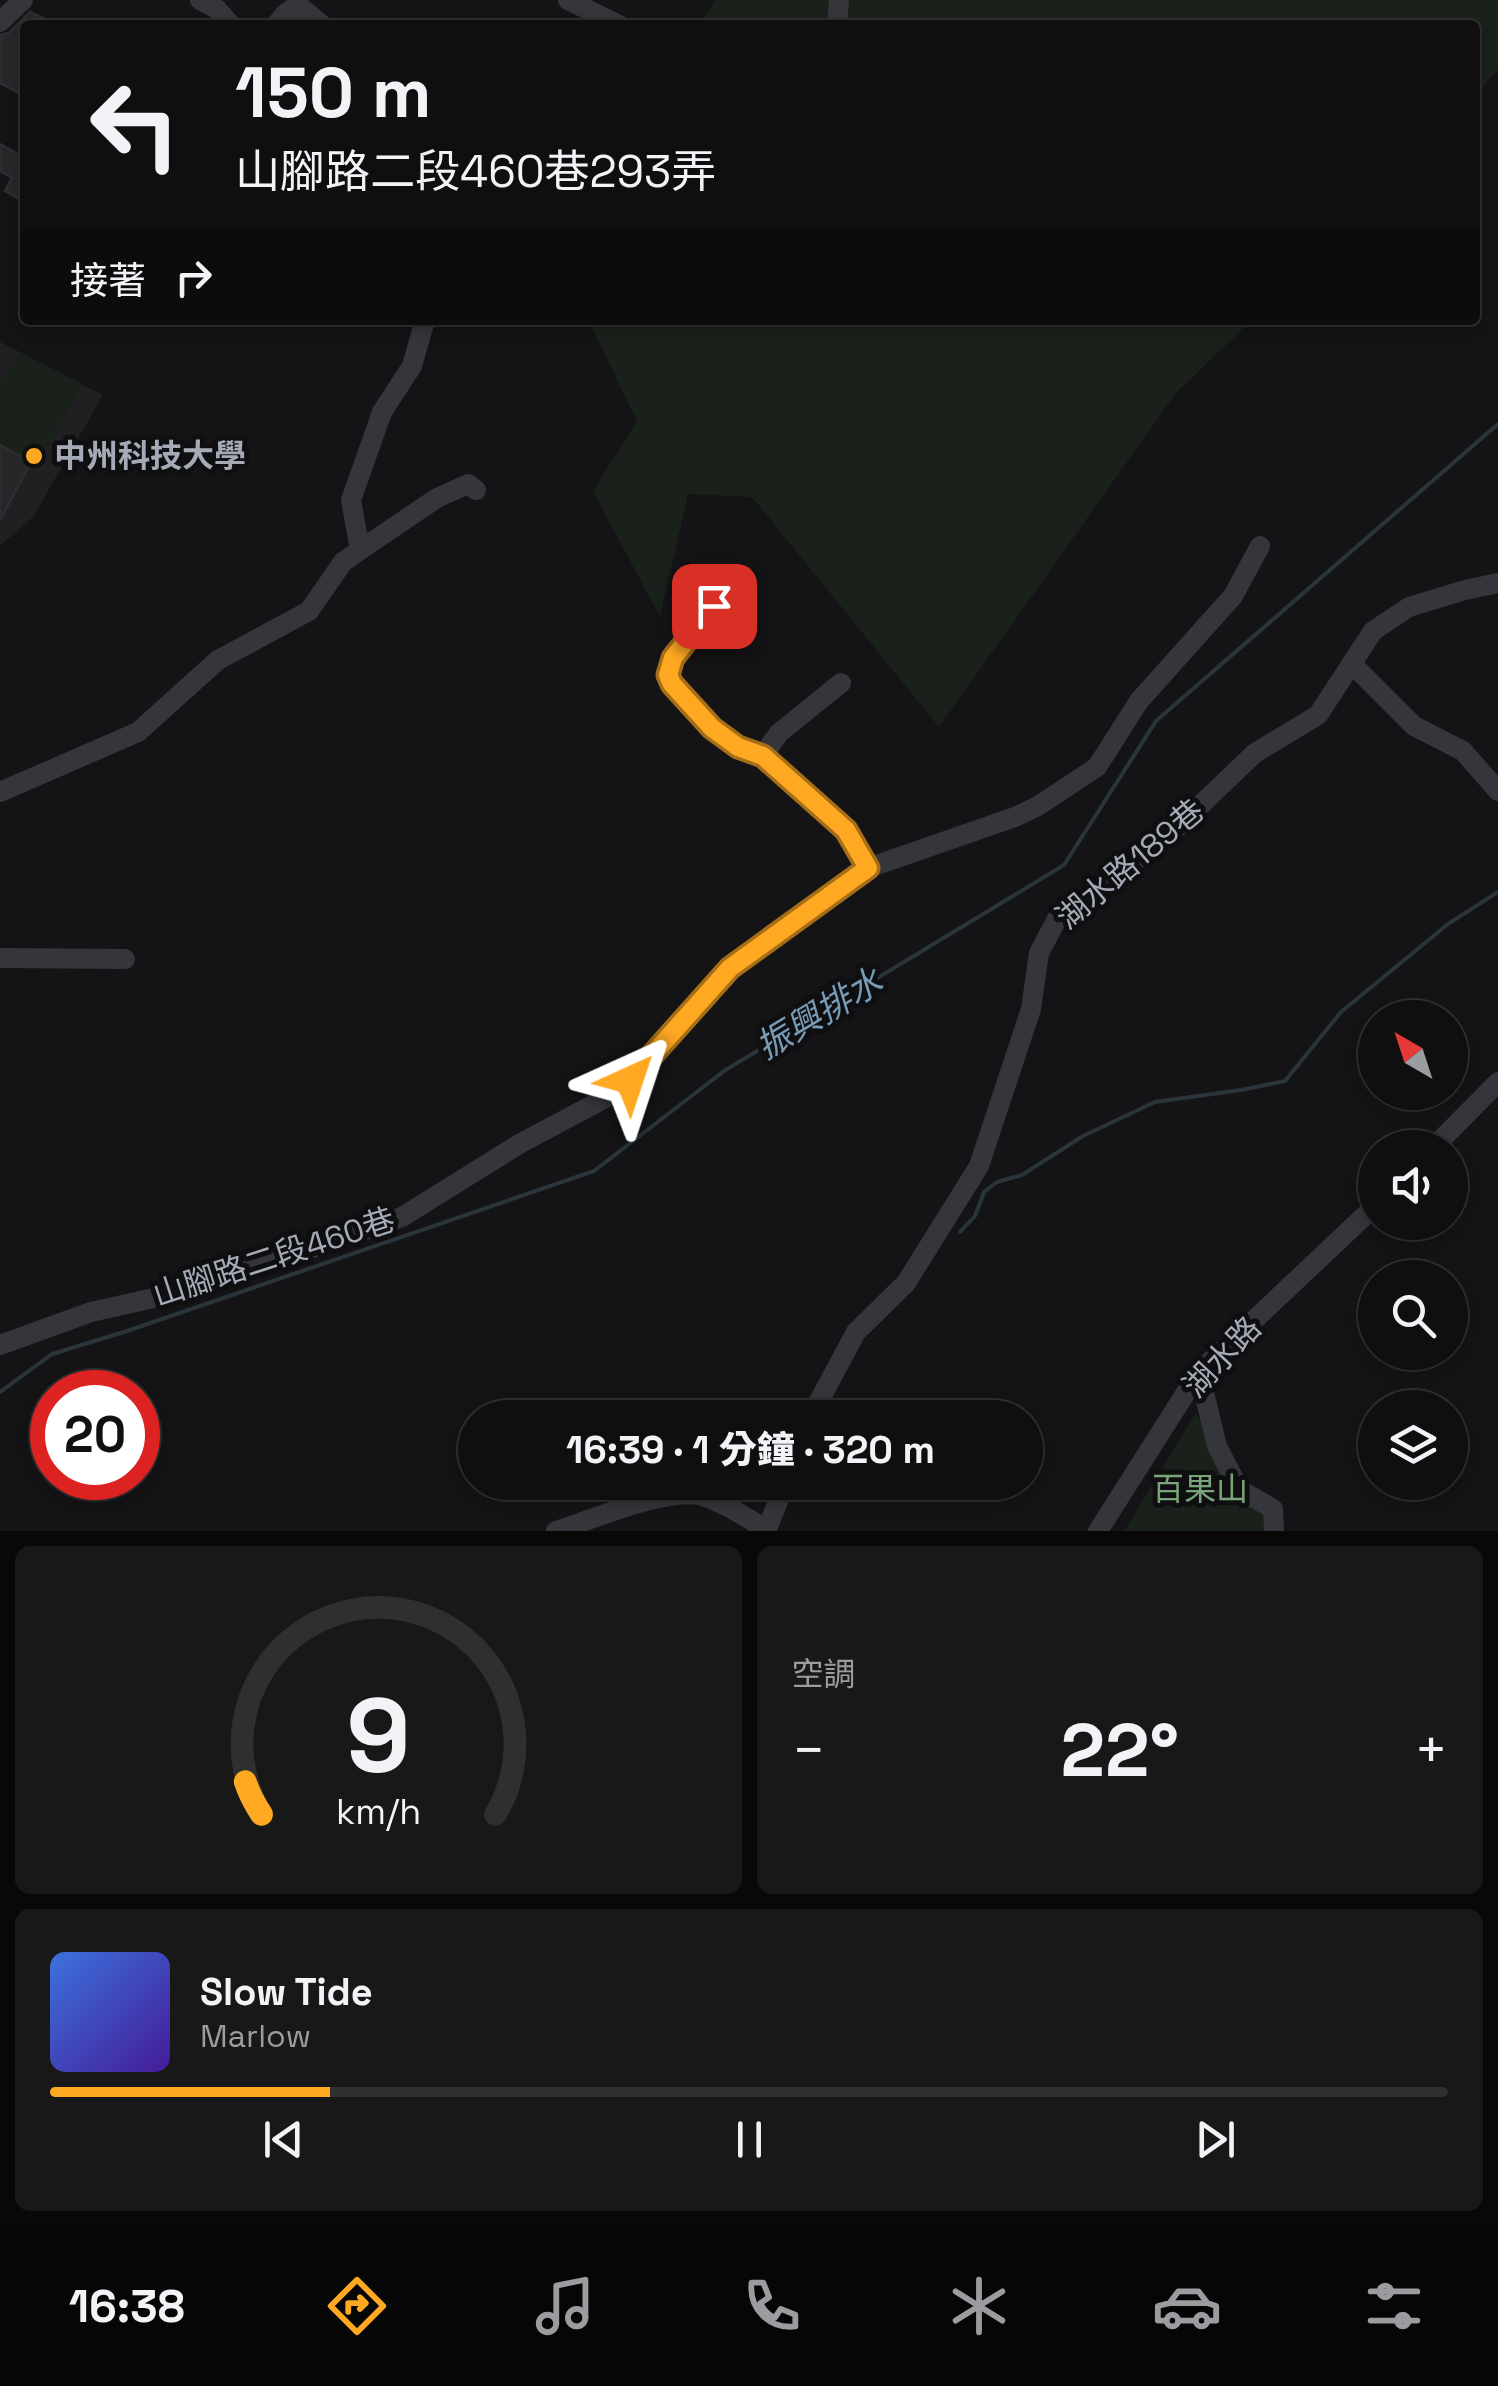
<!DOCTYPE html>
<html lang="zh-TW">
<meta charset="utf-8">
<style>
:root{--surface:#0f0f10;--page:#181819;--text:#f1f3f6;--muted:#9b9c9f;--line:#2f2f30;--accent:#ffa923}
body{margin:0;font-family:"Space Grotesk","Noto Sans TC",sans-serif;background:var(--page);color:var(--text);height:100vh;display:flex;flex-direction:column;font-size:38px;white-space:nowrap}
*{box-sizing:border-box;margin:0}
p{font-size:32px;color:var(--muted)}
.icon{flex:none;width:55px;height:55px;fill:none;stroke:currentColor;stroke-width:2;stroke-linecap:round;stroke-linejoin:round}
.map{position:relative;height:1531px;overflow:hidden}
.details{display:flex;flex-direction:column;gap:15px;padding:15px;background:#080809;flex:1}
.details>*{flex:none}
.guide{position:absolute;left:20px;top:20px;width:1460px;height:305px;border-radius:10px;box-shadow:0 5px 15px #0003,0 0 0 2px var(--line);background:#0f0f10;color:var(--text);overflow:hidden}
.needle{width:65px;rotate:321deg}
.controls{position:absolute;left:1358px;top:1000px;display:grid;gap:20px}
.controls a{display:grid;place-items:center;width:110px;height:110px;border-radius:50%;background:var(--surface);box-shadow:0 5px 15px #0003,0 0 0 2px var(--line);font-size:50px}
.speed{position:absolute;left:30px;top:1370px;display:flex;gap:20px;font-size:50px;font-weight:700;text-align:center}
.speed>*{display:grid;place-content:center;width:130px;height:130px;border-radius:50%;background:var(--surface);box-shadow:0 5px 15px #0003,0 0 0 2px var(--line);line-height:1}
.speed .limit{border:15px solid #d22;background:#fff;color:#111}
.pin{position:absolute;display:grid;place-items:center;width:85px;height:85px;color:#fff;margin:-42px;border-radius:20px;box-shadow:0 5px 15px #0006}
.me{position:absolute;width:110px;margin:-55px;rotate:42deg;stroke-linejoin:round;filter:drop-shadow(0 0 8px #0008)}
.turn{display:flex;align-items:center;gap:35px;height:210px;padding:0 50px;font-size:45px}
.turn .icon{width:130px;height:130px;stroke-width:2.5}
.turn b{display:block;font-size:70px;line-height:85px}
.then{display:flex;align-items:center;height:95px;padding:0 50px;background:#0003;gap:20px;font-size:38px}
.big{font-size:75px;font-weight:800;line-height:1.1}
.details .card{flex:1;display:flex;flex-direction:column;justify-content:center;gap:15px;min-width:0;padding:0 35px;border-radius:15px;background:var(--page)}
.details .dial{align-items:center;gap:0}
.dial svg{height:260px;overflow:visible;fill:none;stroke:var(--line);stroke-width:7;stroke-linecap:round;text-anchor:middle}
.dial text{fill:var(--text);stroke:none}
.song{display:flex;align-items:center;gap:30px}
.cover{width:120px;height:120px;border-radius:15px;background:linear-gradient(135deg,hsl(220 70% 55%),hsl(260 70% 35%))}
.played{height:10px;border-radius:5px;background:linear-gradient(90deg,var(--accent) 20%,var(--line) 20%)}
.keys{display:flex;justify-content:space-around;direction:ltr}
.heat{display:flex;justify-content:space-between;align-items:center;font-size:55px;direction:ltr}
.details .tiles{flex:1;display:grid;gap:15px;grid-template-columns:1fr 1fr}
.card:last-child{grid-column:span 2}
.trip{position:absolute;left:458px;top:1400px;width:585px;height:100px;border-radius:50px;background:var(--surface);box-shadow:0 5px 15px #0003,0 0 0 2px var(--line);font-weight:800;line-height:100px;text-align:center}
.dock{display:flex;height:160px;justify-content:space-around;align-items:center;background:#060606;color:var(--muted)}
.dock .icon{width:70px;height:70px}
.dock .on{color:var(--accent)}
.dock b{font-size:45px;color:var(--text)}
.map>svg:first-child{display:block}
.built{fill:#202023}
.green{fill:#1a211a}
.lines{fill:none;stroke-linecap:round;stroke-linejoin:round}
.stream{stroke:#29343b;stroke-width:4}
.building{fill:#27272a;stroke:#2e2e32;stroke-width:2.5}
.minor{stroke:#35363b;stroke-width:20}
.route-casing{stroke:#a66e17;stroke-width:25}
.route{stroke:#ffa923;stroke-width:18}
.poi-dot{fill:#ffa923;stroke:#0f0f11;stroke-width:4}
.labels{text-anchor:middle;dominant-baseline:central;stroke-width:10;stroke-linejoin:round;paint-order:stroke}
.poi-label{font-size:32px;font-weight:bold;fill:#a4abb7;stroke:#0f0f11;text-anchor:start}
.street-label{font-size:32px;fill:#a4abb7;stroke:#0f0f11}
.park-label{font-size:32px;fill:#7aa47a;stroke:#0f0f11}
.water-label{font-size:35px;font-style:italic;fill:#789cb6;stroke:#0f0f11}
</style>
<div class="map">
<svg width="1498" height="1531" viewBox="0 0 1498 1531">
<rect width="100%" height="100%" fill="#141416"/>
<polygon class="built" points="0,342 103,395 33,517 0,546"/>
<g class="green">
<polygon points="716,0 1498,0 1498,70 1475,95 1475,25 698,25"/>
<polygon points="588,320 1252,320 1176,393 939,727 752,497 688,494 660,617 593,491 637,421"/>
<polygon points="18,351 82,384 38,466 0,445 0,385"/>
<polygon points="1196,1413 1217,1446 1273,1509 1280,1531 1124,1531"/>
</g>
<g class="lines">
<g class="stream">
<polyline points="960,1232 975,1216 984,1192 997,1182 1022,1175 1083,1136 1155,1102 1241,1090 1285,1081 1341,1012 1448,924 1498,892"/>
<polyline points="0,1392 52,1354 124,1332 594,1171 724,1071 1064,865 1156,721 1498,424"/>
</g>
</g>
<g class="building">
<polygon points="30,12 57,25 25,25 25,96 0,83 0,35 9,33"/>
<polygon points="0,144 25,158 25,202 5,191 12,178 0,171"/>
<polygon points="0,445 31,462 0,520"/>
</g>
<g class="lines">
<g class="minor">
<polyline points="200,0 217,9 231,25"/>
<polyline points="568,0 619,25"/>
<polyline points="0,22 23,0"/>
<polyline points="276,25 286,13 298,5 322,25"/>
<polyline points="837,25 839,1"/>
<polyline points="360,550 437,498 468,484 476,490"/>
<polyline points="714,606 673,658 668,675 671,684 712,728 737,747 763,755 846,830 868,868"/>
<polyline points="1352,664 1414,726 1463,751 1498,791"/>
<polyline points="763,755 779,733 841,683"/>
<polyline points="0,792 138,732 218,660 309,611 343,562 360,550 351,500 382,412 412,366 425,320"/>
<polyline points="0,958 125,959"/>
<polyline points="1433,1148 1498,1082"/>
<polyline points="0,1345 91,1312 194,1289 402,1217 521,1143 613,1094 630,1080 730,968 868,868 1015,817 1038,806 1097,767 1139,701 1233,596 1260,546"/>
<polyline points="1199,1372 1217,1446 1239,1489 1273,1509 1274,1531"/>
<polyline points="810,1418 856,1332 906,1283 979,1166 1031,1009 1039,953 1057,919 1166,838 1255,753 1318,715 1373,631 1409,607 1465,590 1498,583"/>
<path d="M 556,1531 C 591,1520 669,1486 703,1496 C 726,1504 746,1517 767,1530"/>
<polyline points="766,1531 786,1482"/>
<polyline points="1098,1531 1199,1372 1375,1206"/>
</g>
</g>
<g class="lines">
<g class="route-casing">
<polyline id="route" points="630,1080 730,968 868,868 846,830 763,756 738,747 712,728 672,684 668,675 673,658 714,606"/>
</g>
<use href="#route" class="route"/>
</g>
<circle class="poi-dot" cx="34" cy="456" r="10"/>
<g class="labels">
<g class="poi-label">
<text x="54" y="456">中州科技大學</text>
</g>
<g class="street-label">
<text transform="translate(1130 864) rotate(-40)">湖水路189巷</text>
<text transform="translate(274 1257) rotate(-18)">山腳路二段460巷</text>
<text transform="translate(1222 1357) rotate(-47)">湖水路</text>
</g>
<g class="park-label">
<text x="1200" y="1489">百果山</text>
</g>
<g class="water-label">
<text transform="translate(819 1014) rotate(-31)">振興排水</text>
</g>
</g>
</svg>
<div class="controls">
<a><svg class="needle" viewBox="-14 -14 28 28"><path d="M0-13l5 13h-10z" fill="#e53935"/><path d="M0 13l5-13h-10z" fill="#9b9c9f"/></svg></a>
<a><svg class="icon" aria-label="sound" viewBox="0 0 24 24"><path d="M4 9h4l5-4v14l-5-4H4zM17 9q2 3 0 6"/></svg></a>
<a><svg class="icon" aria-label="search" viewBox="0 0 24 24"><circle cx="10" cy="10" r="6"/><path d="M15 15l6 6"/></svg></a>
<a><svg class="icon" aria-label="layers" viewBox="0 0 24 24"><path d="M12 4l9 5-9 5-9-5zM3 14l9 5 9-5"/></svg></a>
</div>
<div class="speed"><div class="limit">20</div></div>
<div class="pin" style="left:714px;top:606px;background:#d93025"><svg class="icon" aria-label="arrive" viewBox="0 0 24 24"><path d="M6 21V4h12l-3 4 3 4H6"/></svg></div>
<svg class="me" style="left:630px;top:1080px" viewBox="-20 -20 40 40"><path d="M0-17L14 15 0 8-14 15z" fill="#ffa923" stroke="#fff" stroke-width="4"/></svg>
<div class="trip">16:39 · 1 分鐘 · 320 m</div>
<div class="guide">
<div class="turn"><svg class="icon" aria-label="left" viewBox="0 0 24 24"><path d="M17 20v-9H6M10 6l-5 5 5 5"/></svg><div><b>150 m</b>山腳路二段460巷293弄</div></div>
<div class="then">接著<svg class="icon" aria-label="right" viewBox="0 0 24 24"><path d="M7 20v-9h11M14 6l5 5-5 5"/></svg></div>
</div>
</div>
<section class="details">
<div class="tiles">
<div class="card dial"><svg viewBox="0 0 100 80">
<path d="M14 69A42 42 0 1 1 86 69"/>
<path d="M14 69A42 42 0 0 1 9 59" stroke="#ffa923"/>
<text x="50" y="56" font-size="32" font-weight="700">9</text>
<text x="50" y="72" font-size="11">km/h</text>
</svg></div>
<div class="card"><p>空調</p>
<div class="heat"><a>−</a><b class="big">22°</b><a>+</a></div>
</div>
<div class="card">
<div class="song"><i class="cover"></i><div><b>Slow Tide</b><p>Marlow</p></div></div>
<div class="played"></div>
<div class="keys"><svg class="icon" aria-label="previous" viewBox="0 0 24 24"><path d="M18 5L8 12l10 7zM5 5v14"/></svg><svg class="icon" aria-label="pause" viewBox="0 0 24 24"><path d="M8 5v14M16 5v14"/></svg><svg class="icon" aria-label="next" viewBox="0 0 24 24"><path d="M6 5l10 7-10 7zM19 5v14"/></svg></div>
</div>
</div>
</section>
<nav class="dock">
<b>16:38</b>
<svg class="icon on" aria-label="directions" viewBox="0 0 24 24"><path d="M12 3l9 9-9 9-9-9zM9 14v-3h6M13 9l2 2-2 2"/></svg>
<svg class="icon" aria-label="music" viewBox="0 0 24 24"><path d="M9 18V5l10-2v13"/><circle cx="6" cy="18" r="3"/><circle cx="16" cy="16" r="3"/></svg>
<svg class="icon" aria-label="phone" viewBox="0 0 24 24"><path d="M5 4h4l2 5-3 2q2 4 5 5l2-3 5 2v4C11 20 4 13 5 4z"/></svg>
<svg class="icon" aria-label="climate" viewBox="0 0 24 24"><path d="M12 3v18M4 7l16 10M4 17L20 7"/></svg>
<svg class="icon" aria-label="car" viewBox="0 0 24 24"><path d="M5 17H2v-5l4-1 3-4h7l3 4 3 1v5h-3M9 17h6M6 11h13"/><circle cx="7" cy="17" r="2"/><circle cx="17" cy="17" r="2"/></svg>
<svg class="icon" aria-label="filters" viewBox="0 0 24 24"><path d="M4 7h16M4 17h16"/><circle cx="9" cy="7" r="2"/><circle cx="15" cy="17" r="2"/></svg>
</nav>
